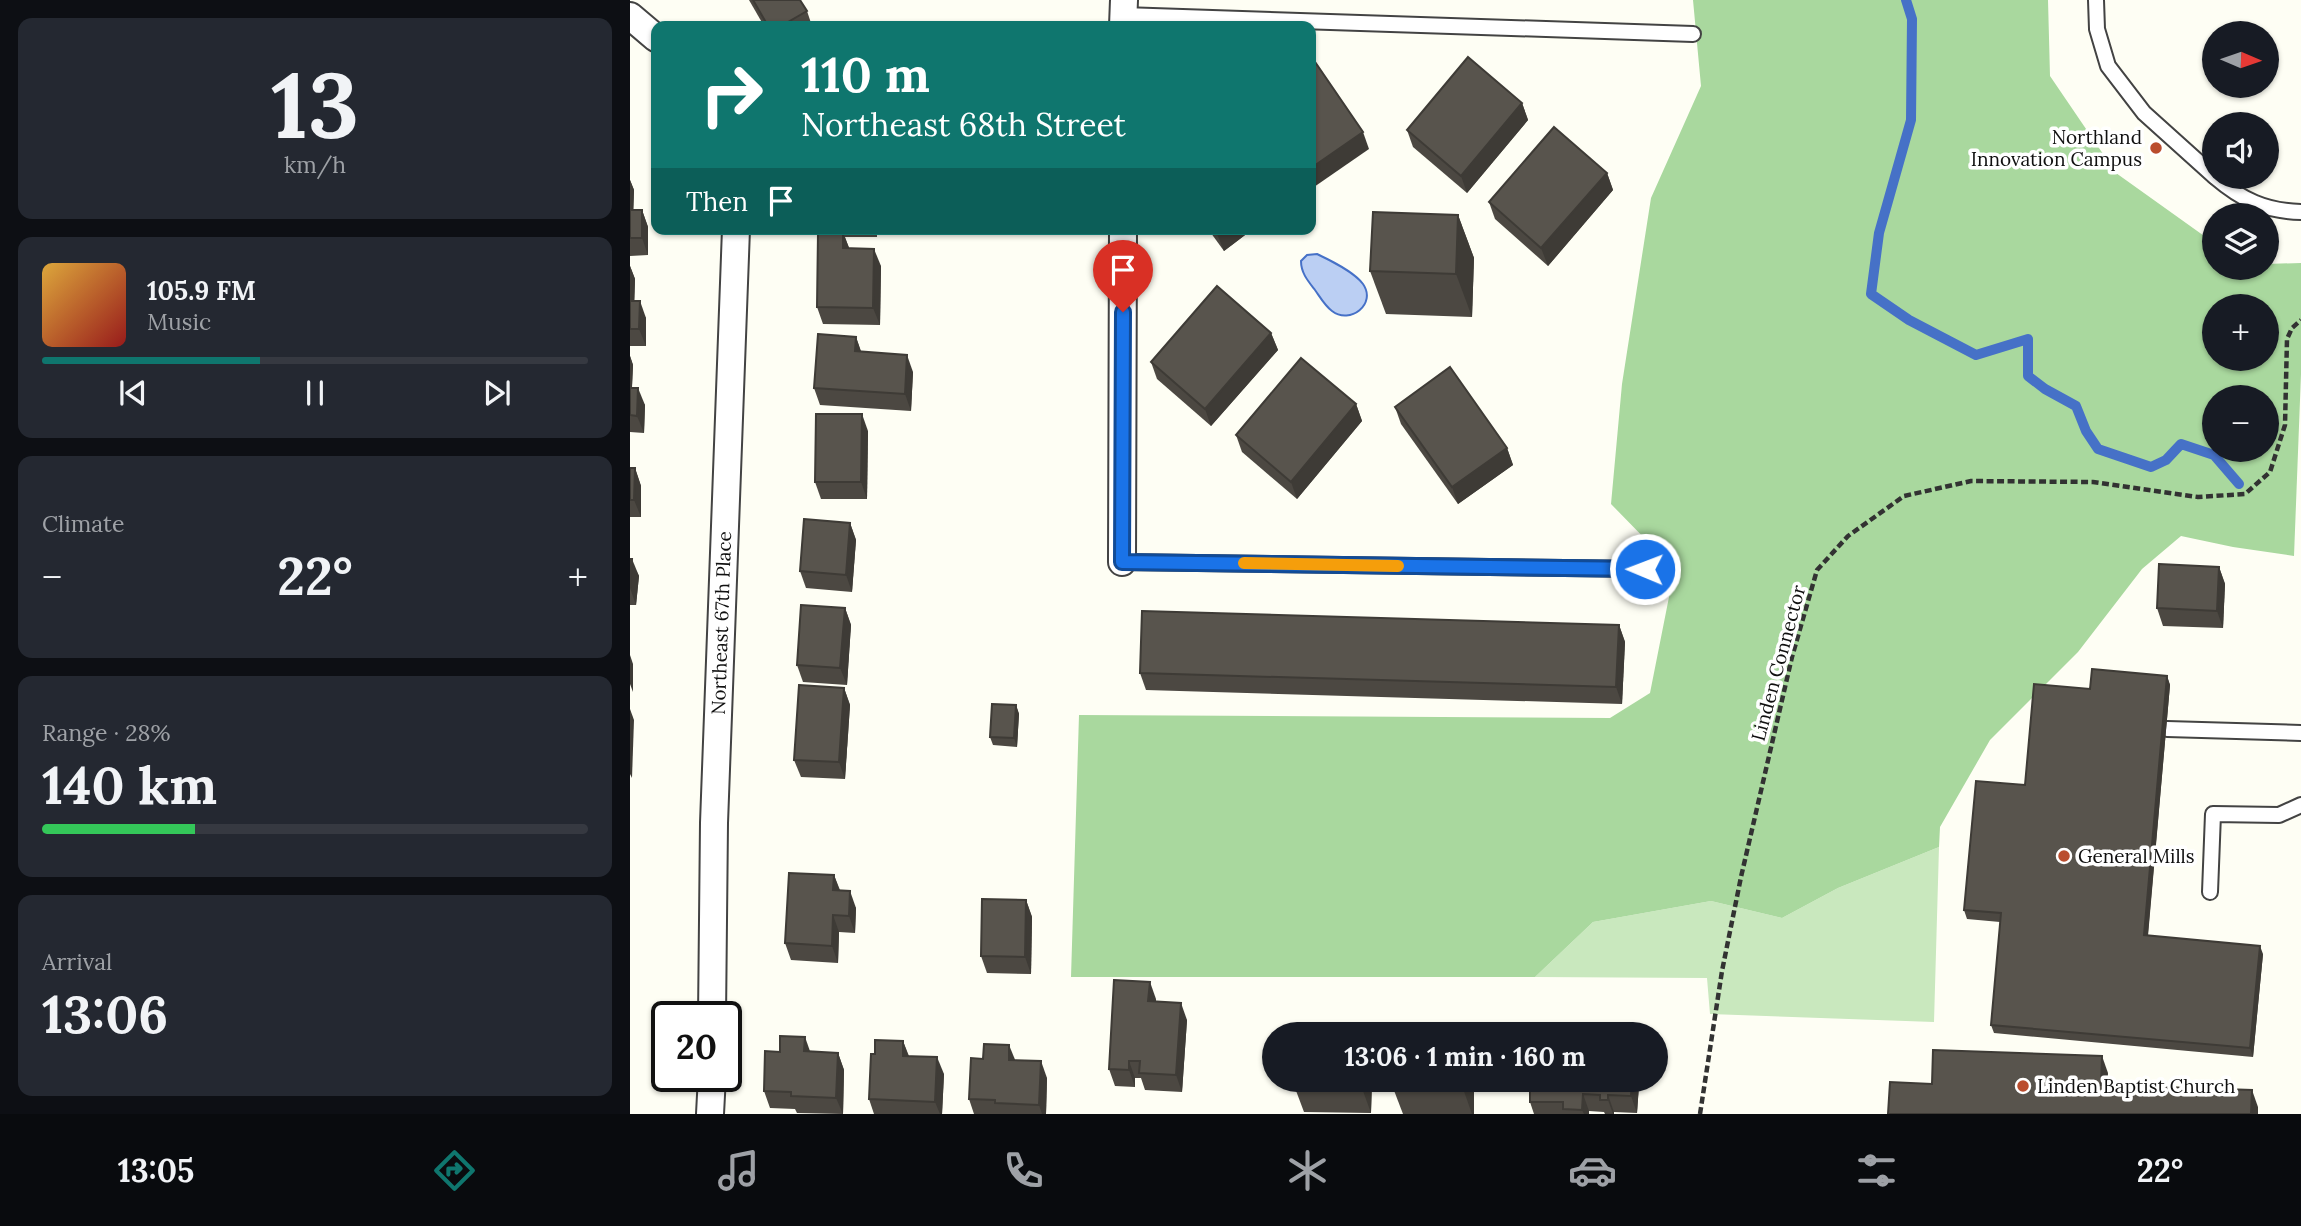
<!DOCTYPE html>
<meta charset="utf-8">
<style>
:root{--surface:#171b24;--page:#242831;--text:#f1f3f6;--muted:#9ea1a6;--line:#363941;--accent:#0f766e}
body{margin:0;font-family:Lora,serif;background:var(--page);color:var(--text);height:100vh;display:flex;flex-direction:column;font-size:26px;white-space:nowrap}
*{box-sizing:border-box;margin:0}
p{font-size:23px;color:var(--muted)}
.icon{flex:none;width:38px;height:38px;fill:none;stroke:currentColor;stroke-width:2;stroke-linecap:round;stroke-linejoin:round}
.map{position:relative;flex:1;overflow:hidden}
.details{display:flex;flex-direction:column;gap:18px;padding:18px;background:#0d0f14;width:630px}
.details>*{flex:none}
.banner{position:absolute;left:21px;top:21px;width:665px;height:214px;border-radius:14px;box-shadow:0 2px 5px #0004;background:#0f766e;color:#fff;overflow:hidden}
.needle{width:46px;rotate:92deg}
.controls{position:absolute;left:1572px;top:21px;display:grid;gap:14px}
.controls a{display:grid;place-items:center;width:77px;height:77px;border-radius:50%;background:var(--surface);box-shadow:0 2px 5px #0004;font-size:35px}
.speed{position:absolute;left:21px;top:1001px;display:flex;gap:14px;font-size:35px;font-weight:700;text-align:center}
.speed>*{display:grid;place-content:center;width:91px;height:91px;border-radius:50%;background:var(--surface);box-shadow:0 2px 5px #0004;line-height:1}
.speed .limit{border:4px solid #111;border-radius:10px;background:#fff;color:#111}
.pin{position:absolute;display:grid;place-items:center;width:60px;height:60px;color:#fff;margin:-72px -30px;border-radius:50% 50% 50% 0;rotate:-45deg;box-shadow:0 0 7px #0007}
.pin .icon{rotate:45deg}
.me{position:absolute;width:77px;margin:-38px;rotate:271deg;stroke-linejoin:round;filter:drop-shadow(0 0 5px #0008)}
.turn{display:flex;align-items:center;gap:24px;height:147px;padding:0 35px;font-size:32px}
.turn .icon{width:91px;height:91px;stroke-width:2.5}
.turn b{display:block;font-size:49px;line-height:60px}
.then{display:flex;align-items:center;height:66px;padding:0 35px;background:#0003;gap:14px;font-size:26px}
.big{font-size:52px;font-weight:700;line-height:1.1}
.details .tile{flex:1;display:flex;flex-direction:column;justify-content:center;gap:10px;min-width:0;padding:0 24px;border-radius:14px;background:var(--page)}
.details .dial{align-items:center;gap:0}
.dial b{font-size:91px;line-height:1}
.song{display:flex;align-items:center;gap:21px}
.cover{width:84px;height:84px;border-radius:10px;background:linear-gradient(135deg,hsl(40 70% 55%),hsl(0 70% 35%))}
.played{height:7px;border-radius:4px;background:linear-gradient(90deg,var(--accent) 40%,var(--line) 40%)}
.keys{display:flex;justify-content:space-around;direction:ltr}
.heat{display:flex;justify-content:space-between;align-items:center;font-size:38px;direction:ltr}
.charge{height:10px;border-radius:5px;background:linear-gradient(90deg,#34c759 28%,var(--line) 0)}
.trip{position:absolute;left:632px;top:1022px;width:406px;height:70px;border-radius:35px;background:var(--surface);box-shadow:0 2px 5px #0004;font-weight:700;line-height:70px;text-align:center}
.tabs{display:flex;height:112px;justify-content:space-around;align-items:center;background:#090b0e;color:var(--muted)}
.tabs .icon{width:49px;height:49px}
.tabs .active{color:var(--accent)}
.tabs b{font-size:32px;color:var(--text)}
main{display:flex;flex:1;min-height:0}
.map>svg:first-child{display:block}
.green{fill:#c9e8be}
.forest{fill:#a9d89e;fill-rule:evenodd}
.water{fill:#bbcff3;stroke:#4671c7;stroke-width:2}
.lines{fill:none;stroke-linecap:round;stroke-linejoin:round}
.stream{stroke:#4671c7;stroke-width:10}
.service-casing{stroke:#434343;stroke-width:18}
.minor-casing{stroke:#434343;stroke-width:30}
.path{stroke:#323232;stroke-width:4.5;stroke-dasharray:7 3.5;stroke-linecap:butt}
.service{stroke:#fff;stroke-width:14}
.minor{stroke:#fff;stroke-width:26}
.wall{fill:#4c4842}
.shaded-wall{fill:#3e3b36}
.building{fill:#58544d;stroke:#3e3b36;stroke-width:2}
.route-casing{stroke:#114b97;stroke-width:18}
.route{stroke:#1a73e8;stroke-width:12}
.slow{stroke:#f59e0b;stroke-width:12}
.poi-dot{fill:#ba4d2e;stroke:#fff;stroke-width:2.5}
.labels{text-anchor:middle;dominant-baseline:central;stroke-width:7;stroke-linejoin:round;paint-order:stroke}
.poi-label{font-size:19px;fill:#101010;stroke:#fff;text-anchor:start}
.street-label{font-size:19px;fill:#101010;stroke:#fff}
</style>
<main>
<section class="details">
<div class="tile dial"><b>13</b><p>km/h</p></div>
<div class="tile">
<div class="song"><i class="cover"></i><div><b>105.9 FM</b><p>Music</p></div></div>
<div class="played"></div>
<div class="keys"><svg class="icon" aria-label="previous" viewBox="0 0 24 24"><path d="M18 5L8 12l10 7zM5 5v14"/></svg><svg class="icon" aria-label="pause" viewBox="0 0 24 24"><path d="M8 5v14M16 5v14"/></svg><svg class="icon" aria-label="next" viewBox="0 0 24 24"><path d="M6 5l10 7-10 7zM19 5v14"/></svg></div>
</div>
<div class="tile"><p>Climate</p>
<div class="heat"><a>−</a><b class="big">22°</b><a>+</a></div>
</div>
<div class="tile"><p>Range · 28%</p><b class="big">140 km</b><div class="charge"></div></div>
<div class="tile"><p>Arrival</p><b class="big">13:06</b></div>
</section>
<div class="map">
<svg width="1671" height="1114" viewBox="0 0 1671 1114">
<rect width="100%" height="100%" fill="#fefef4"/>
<polygon class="green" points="1309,847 1304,1022 1080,1014 1077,978 905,977 963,922 1081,901 1152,918 1208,888"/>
<path class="forest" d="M 1063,0 L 1418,0 L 1420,76 L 1486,173 L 1584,243 L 1584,268 L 1636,268 L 1636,264 L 1671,263 L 1671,374 L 1664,556 L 1603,547 L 1551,536 L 1512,569 L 1448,652 L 1360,740 L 1310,827 L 1309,847 L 1208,888 L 1152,918 L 1081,901 L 963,922 L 905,977 L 441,977 L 449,715 L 980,718 L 1020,693 L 1039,597 L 1023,547 L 981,504 L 992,384 L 1021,198 L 1071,86 ZM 1584,306 L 1636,306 L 1636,359 L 1584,359 ZM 1584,397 L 1636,397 L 1636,450 L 1584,450 Z"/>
<path class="water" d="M 687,254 C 700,260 725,273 733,284 C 747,304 720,325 702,311 C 695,306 690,297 685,290 C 678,281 671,273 671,261 L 677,255 Z"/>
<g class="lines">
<polyline class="stream" points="1276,0 1282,19 1281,120 1249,233 1241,294 1279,320 1346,355 1398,339 1398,376 1415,389 1446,406 1456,431 1468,449 1521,467 1536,460 1551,444 1584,455 1609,484"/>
<g class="service-casing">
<g id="service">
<polyline points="1466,0 1467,29 1478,66 1514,113 1584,176"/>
<polyline points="493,15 1063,34"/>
<path d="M 1585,177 C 1612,200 1635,211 1671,212"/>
<polyline points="492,562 1015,569"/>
<polyline points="1537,729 1671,733"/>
<polyline points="1580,892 1583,814 1649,815 1671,805"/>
</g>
</g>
<g class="minor-casing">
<g id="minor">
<polyline points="0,16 26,38"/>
<polyline points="493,26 494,0"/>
<polyline points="492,562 493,229"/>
<polyline points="82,1017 84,823 106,229"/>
<polyline points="80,1114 82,1076"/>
</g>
</g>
<polyline class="path" points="1070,1114 1092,971 1111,877 1162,657 1187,570 1218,536 1274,496 1341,481 1463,482 1568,497 1615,494 1640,472 1655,425 1657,339 1662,328 1671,320"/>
<use href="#service" class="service"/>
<use href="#minor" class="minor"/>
</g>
<g class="wall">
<polygon points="119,0 170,0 177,11 182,26 134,26"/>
<polygon points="892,103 898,120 837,193 783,147 777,130"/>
<polygon points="977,173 983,190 918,266 865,219 859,202"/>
<polygon points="0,180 4,190 3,210 12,210 18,227 18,255 0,256"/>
<polygon points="828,215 844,258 842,317 756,314 740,271"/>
<polygon points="192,229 247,229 247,237 215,237 219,248 251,266 250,325 193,324 187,307 193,233"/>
<polygon points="578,229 623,229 594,251"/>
<polygon points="0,266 5,279 4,301 16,318 16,346 0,346"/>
<polygon points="641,333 648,350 581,426 527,379 521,362"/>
<polygon points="226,337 231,352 283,372 281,411 190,405 184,388"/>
<polygon points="0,356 3,365 2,388 15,405 14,433 0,432"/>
<polygon points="726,404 732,421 667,499 612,452 606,435"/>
<polygon points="765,407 877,448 883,465 828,504 771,424"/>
<polygon points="238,431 237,499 191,499 185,482"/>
<polygon points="0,468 5,468 11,486 11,517 0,517"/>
<polygon points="220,523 226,540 222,592 176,588 170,571"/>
<polygon points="0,559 9,576 6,605 0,605"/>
<polygon points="1589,567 1595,584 1593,628 1533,626 1527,608"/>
<polygon points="215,608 221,625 217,685 173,682 167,665"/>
<polygon points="989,625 995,642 992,704 516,690 510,673"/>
<polygon points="1537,676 1540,685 1518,936 1633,954 1623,1057 1364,1033 1361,1025 1370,922 1337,919 1334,910 1395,785 1460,689"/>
<polygon points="214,688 220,705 215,779 171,777 164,760"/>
<polygon points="386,705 389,714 387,747 363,745 360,737"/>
<polygon points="204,875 210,890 226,908 225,933 209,932 208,963 161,960 155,943"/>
<polygon points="396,900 402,917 401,974 357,973 351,956"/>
<polygon points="526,999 526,1002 557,1020 552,1092 515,1090 511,1078 505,1078 505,1087 485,1086 479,1069"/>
<polygon points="273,1041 279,1056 314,1074 312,1114 244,1114 239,1099 245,1054"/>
<polygon points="150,1052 208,1053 214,1070 213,1114 167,1113 165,1109 140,1108 134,1091"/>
<polygon points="385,1060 417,1078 416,1114 344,1114 339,1099"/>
<polygon points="662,1080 742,1080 741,1113 674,1112"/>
<polygon points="760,1080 844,1080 844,1114 773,1114"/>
<polygon points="900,1080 1007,1080 1009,1085 1007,1113 984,1112 984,1114 975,1114 974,1112 959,1111 959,1114 904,1114 900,1102"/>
</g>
<g class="shaded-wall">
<polygon points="892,103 898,120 837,193 831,176"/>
<polygon points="733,132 739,149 684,187 681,177 681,168"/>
<polygon points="977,173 983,190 918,266 911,248"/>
<polygon points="0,180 4,190 3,227 0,218"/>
<polygon points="12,210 18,227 18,255 12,238"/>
<polygon points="828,215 844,258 842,317 826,274"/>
<polygon points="593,229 623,229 594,251 587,234"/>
<polygon points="213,233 220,250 213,248"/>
<polygon points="244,249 251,266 250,325 243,308"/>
<polygon points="0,266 5,279 4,318 0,307"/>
<polygon points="10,301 16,318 16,346 9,329"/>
<polygon points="641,333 648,350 581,426 575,409"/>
<polygon points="226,337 232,354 225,351"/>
<polygon points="277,355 283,372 281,411 275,394"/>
<polygon points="0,356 3,365 1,405 0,401"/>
<polygon points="8,388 15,405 14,433 7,416"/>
<polygon points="726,404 732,421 667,499 661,482"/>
<polygon points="232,414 238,431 237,499 231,482"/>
<polygon points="877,448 883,465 828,504 822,487"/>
<polygon points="5,468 11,486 11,517 4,500"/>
<polygon points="220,523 226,540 222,592 216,575"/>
<polygon points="2,559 9,576 6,605 0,588"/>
<polygon points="1589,567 1595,584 1593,628 1587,611"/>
<polygon points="215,608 221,625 217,685 210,668"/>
<polygon points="989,625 995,642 992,704 986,687"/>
<polygon points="0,655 3,664 3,692 0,684"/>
<polygon points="1537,676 1540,685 1517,944 1514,935"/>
<polygon points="214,688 220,705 215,779 209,762"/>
<polygon points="386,705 389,714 387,747 384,738"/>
<polygon points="0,709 4,720 2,778 0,774"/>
<polygon points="204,875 210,892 203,890"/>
<polygon points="220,891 226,908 225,933 219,916"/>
<polygon points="396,900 402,917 401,974 395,957"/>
<polygon points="203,915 209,932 208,963 202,946"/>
<polygon points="1630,946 1633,954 1623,1057 1620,1048"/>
<polygon points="520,982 526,999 525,1018 518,1001"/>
<polygon points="551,1003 557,1020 552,1092 546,1075"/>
<polygon points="175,1037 181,1054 174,1051"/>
<polygon points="273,1041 279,1058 273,1056"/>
<polygon points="379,1045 386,1062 379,1060"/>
<polygon points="208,1053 214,1070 213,1114 206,1098"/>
<polygon points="1472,1056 1478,1073 1477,1102 1471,1085"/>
<polygon points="307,1057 314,1074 312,1114 310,1114 305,1102"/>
<polygon points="411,1061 417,1078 416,1114 412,1114 409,1105"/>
<polygon points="499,1061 505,1078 505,1087 499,1070"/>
<polygon points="729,1080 742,1080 741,1113"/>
<polygon points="830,1080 844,1080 844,1114 842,1114"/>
<polygon points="1002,1080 1007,1080 1009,1085 1007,1113 1001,1096"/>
<polygon points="1622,1090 1628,1107 1628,1114 1621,1114"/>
<polygon points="953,1094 959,1111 959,1114 954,1114 952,1110"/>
<polygon points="978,1095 984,1112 984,1114 983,1114 978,1100"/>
</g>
<g class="building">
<polygon points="123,0 170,0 177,11 151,26 138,26"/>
<polygon points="681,56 733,132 681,168"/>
<polygon points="838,57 892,103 831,176 777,130"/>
<polygon points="924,127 977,173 911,248 859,202"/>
<rect x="0" y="210" width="12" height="28"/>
<polygon points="743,212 828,215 826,274 740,271"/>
<polygon points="584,229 593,229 587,234"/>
<polygon points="188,233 213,233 213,248 244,249 243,308 187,307"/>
<polygon points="587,286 641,333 575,409 521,362"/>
<polygon points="0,301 10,301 9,329 0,329"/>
<polygon points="188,334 226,337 225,351 277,355 275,394 184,388"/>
<polygon points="671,358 726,404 661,482 606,435"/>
<polygon points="820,367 877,448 822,487 765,407"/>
<polygon points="0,388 8,388 7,416 0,415"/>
<polygon points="186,414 232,414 231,482 185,482"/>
<polygon points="0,468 5,468 4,500 0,500"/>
<polygon points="174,519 220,523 216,575 170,571"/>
<polygon points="0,559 2,559 0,588"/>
<polygon points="1529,564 1589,567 1587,611 1527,608"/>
<polygon points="171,605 215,608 210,668 167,665"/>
<polygon points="512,611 989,625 986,687 510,673"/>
<polygon points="1462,669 1537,676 1514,935 1630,946 1620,1048 1361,1025 1371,913 1334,910 1346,781 1395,785 1404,684 1460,689"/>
<polygon points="169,685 214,688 209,762 164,760"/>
<polygon points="362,704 386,705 384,738 360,737"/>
<polygon points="159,873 204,875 203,890 220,891 219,916 203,915 202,946 155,943"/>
<polygon points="352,899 396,900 395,957 351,956"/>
<polygon points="484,980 520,982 518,1001 551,1003 546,1075 509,1073 510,1061 499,1061 499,1070 479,1069"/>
<polygon points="659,1032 726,1034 659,1034"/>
<polygon points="150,1036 175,1037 174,1051 208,1053 206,1098 161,1096 161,1092 134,1091 135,1051 150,1052"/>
<polygon points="245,1040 273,1041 273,1056 307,1057 305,1102 239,1099 241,1054 245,1054"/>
<polygon points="354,1044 379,1045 379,1060 411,1061 409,1105 365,1103 365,1100 339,1099 341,1058 353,1059"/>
<polygon points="1303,1050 1472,1056 1471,1085 1622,1090 1621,1114 1258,1114 1260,1082 1302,1084"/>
<polygon points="900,1080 1002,1080 1001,1096 978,1095 978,1100 970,1100 970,1095 953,1094 952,1110 933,1109 933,1102 900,1102"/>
</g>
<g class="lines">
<g class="route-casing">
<polyline id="route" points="493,312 492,562 1015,569"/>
</g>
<use href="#route" class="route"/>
<polyline class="slow" points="614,563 768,566"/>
</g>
<g class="poi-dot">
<circle cx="1526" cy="148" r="7"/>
<circle cx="1434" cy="856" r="7"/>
<circle cx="1393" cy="1086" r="7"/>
</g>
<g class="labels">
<g class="poi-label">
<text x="1512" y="137" text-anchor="end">Northland<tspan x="1512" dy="22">Innovation Campus</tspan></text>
<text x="1448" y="856">General Mills</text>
<text x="1407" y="1086">Linden Baptist Church</text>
</g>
<g class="street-label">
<text transform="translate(91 623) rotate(-88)">Northeast 67th Place</text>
<text transform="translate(1148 663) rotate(-75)">Linden Connector</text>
</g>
</g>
</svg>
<div class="controls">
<a><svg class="needle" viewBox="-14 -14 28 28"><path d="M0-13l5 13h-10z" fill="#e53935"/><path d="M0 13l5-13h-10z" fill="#9ea1a6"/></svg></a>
<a><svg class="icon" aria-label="sound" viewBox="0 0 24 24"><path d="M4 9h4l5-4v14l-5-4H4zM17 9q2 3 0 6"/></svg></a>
<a><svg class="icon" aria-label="layers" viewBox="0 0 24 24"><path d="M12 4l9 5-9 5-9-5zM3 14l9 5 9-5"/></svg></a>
<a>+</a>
<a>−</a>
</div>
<div class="speed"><div class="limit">20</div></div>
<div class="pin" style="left:493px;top:312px;background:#d93025"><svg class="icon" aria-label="arrive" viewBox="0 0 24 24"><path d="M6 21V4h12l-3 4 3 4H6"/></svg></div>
<svg class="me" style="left:1015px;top:569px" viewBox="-20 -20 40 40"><circle r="17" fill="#1a73e8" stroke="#fff" stroke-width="3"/><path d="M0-11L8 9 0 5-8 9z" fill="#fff"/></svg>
<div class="trip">13:06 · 1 min · 160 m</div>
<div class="banner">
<div class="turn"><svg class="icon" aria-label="right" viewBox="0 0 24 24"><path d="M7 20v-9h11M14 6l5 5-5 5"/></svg><div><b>110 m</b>Northeast 68th Street</div></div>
<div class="then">Then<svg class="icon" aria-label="arrive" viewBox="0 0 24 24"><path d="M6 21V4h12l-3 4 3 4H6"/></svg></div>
</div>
</div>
</main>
<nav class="tabs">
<b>13:05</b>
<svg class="icon active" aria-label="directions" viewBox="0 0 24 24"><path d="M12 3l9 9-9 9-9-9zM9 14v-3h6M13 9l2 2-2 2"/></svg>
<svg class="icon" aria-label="music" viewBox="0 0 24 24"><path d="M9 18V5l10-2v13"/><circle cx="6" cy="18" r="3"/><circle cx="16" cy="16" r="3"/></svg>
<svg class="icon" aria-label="phone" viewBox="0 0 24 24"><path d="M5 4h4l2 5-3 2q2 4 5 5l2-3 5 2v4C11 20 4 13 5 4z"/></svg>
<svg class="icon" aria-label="climate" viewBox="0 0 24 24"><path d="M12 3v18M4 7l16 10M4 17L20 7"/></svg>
<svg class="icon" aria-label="car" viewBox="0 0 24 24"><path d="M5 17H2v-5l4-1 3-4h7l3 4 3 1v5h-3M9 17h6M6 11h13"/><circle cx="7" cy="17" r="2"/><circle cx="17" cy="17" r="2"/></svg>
<svg class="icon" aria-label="filters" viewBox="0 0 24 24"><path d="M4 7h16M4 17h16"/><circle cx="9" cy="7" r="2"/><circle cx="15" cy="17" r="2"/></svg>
<b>22°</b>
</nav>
